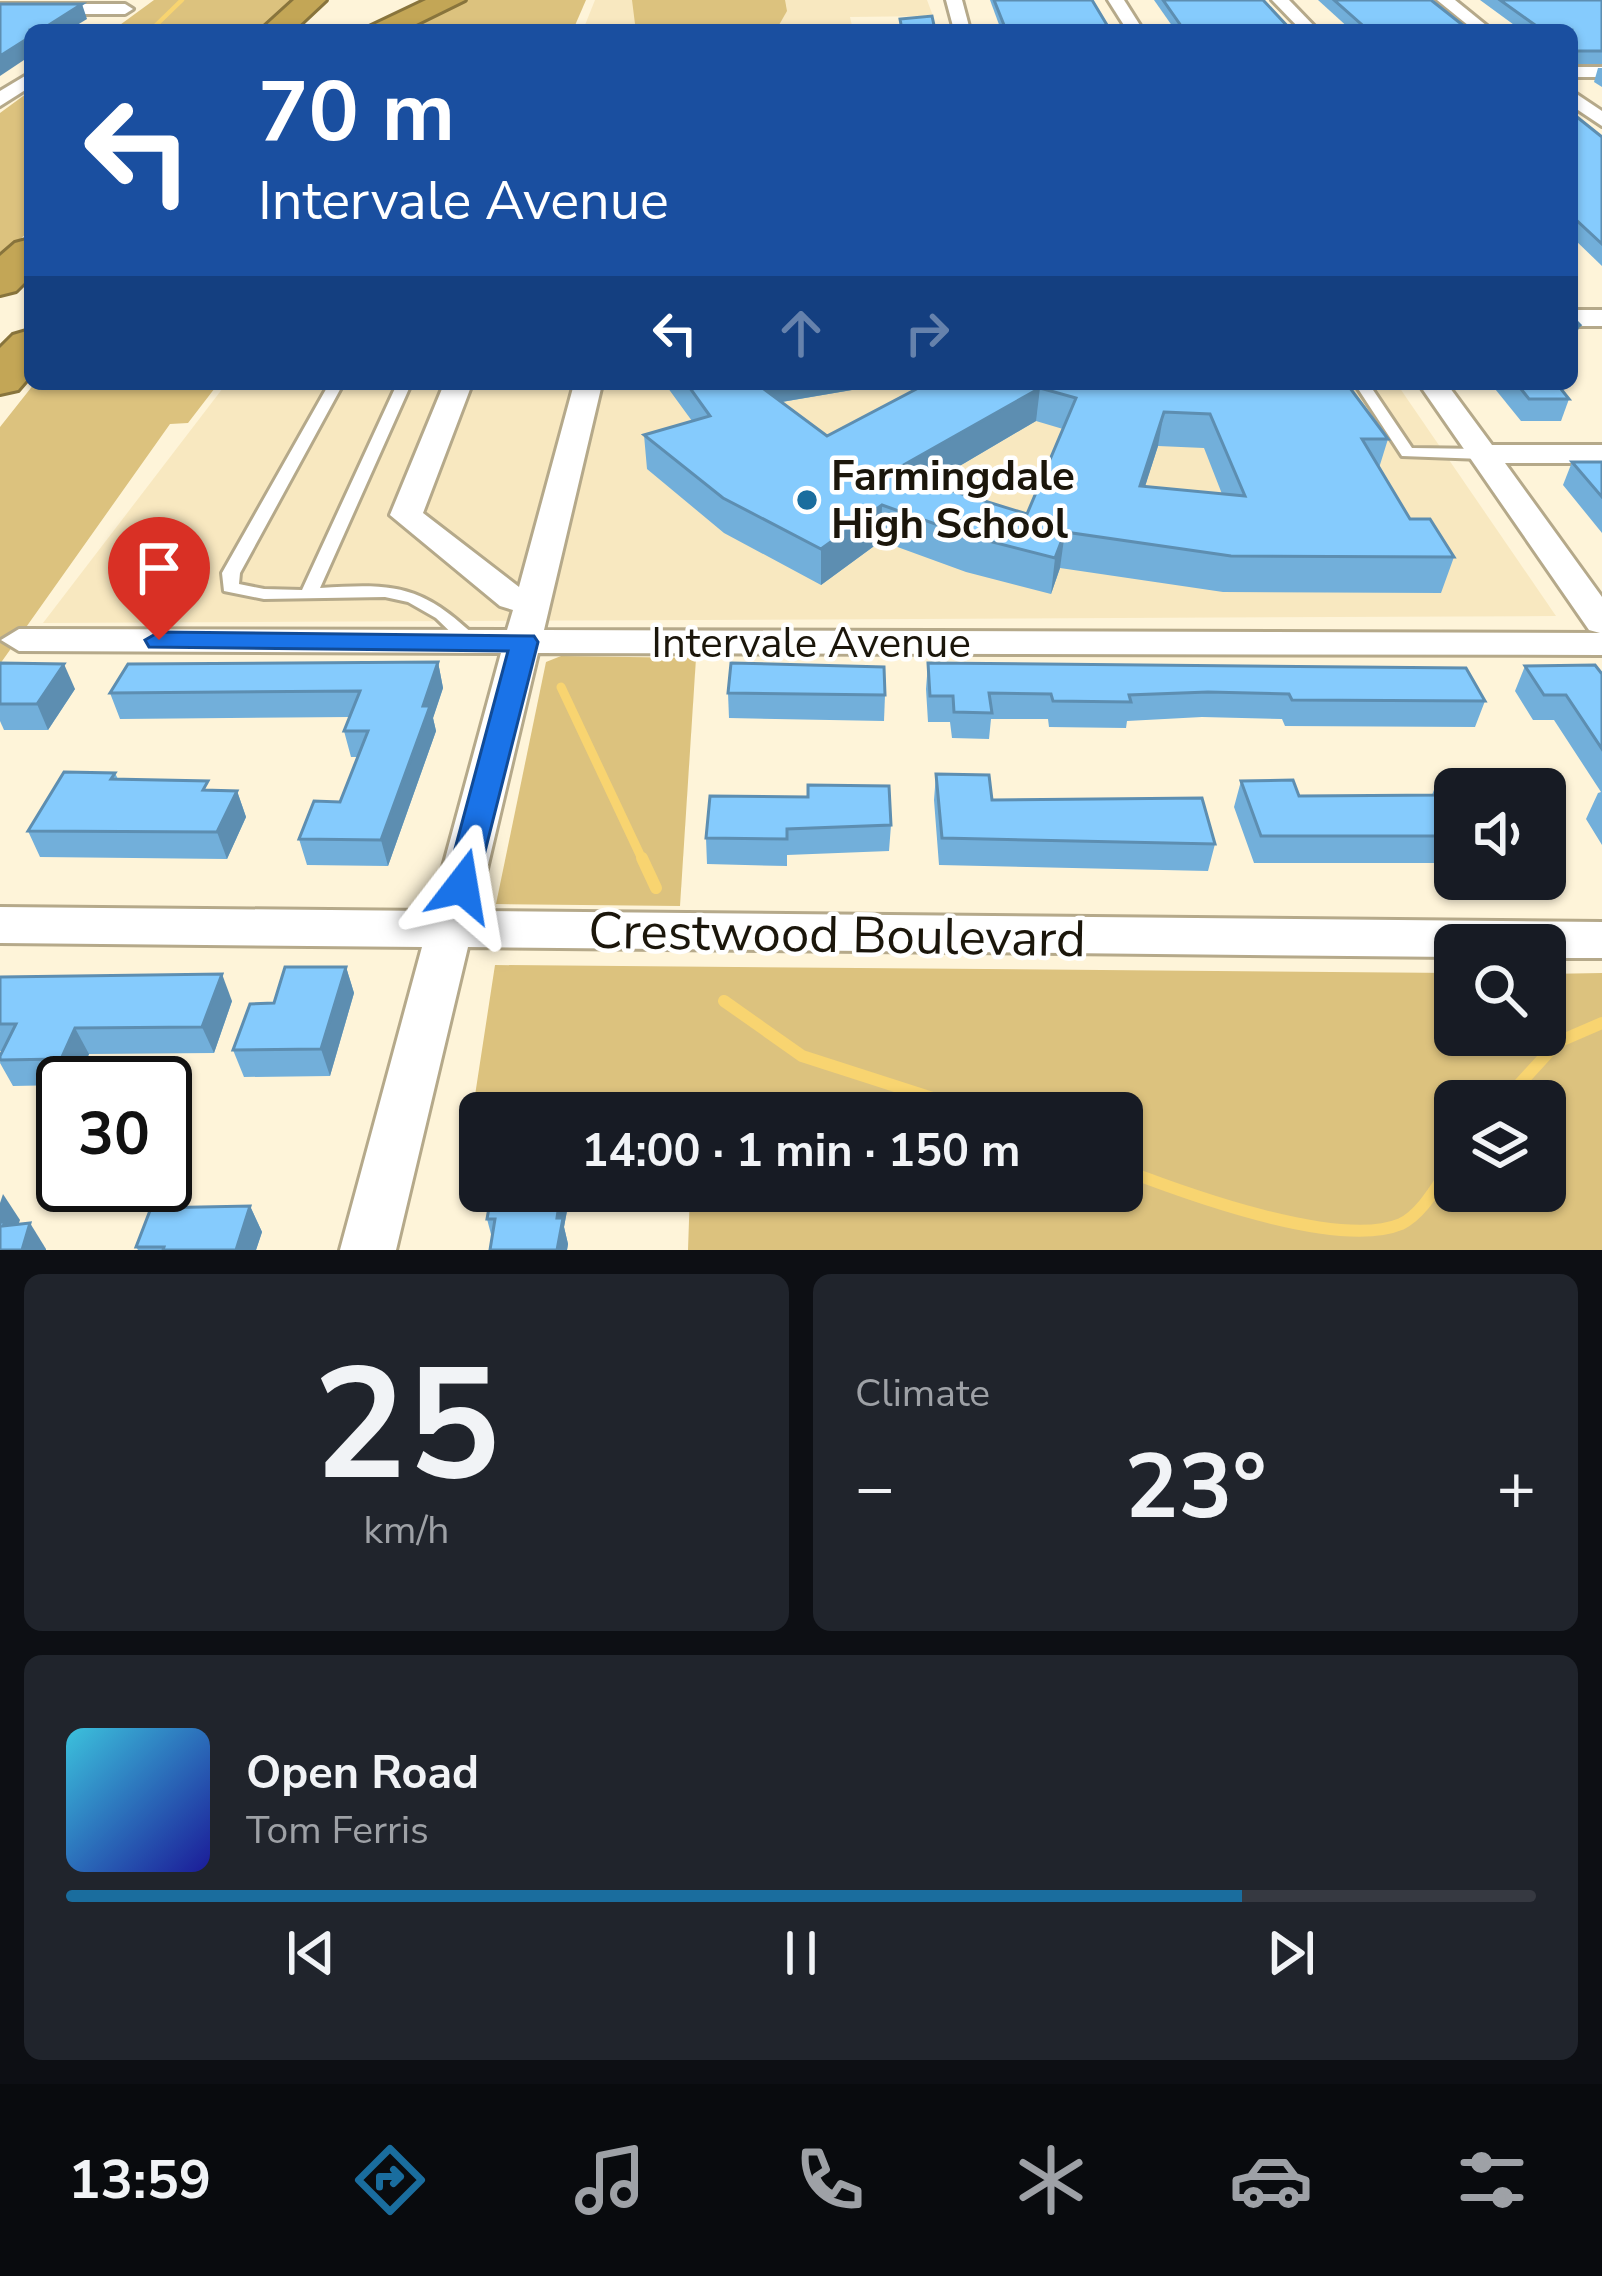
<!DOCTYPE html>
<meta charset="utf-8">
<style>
:root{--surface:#171b24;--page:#20242c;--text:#f1f3f6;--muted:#9ea1a6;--line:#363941;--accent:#1a6d9e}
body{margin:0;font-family:"Nunito Sans",sans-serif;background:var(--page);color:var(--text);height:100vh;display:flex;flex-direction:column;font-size:45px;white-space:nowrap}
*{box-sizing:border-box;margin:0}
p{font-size:39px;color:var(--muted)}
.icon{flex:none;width:66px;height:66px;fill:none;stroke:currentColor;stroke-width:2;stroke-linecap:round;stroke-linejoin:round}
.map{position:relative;height:1250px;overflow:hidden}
.sheet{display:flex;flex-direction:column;gap:24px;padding:24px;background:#0d0f14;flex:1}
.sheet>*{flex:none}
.top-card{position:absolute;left:24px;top:24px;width:1554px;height:366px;border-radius:18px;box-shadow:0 3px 9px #0004;background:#1a4fa0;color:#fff;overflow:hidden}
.buttons{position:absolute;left:1434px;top:768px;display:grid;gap:24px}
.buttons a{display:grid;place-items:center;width:132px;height:132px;border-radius:18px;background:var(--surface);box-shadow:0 3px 9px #0004;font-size:60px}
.speed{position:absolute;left:36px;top:1056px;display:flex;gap:24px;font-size:60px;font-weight:700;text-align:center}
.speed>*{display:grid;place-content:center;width:156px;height:156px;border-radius:50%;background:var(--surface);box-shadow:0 3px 9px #0004;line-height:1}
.speed .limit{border:6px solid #111;border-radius:18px;background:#fff;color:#111}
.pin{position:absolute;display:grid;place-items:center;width:102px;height:102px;color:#fff;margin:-123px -51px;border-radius:50% 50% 50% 0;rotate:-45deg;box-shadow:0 0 12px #0007}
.pin .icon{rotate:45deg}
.me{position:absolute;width:132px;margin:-66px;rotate:14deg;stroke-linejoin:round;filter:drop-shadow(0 0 9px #0008)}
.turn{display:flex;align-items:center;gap:42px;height:252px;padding:0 36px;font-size:54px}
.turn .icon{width:156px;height:156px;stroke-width:2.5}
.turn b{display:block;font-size:84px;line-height:102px}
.lanes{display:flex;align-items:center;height:114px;padding:0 36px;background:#0003;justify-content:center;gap:60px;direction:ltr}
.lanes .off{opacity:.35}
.big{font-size:90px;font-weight:700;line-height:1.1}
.sheet .card{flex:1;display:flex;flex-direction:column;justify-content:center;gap:18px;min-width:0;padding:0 42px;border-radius:18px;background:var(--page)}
.sheet .dial{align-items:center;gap:0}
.dial b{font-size:156px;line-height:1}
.song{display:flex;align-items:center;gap:36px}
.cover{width:144px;height:144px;border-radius:18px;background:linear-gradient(135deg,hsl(190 70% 55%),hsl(240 70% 35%))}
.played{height:12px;border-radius:6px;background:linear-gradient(90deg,var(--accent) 80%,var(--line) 80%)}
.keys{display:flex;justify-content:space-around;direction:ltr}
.heat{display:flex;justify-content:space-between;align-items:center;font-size:66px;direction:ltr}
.sheet .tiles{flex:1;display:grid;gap:24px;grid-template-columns:1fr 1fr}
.card:last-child{grid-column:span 2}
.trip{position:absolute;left:459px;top:1092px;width:684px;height:120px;border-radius:18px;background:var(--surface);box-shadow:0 3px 9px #0004;font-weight:700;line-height:120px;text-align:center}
.menu{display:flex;height:192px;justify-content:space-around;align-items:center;background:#090b0e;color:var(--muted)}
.menu .icon{width:84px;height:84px}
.menu .active{color:var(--accent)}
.menu b{font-size:54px;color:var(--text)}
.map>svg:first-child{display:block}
.built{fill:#f8e8c0}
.green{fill:#dcc27e;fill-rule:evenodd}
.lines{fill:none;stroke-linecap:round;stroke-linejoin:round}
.stream-far2{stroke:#f8d470;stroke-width:4.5}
.stream-far1{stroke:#f8d470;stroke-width:9}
.stream{stroke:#f8d470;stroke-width:12}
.lane-casing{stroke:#b5a98a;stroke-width:6}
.street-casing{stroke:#b5a98a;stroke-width:6}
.highway-casing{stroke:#88743c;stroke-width:6}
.lane{fill:#fff;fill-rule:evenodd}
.street{fill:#fff;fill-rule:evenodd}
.highway{fill:#c3a656;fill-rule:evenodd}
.wall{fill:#72afda;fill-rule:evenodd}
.shaded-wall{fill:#5d8eb1}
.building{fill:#85cbfd;stroke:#5d8eb1;stroke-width:3;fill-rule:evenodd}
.route{fill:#1a73e8;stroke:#114b97;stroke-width:3}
.poi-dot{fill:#1a6d9e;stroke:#fff;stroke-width:4.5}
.labels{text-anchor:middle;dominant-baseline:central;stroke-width:9;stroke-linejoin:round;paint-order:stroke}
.poi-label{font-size:42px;font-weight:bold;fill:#1b160b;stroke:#fff;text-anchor:start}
.street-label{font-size:42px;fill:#1b160b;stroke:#fff}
.near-street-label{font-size:51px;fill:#1b160b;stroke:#fff}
</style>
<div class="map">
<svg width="1602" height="1250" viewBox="0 0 1602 1250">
<rect width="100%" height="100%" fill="#fef4d9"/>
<g class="built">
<polygon points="595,0 927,0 933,16 850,17 853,30 583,30"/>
<polygon points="226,384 1397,384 1556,616 43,623"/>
</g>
<g class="green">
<polygon points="154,0 298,0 261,30 113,30"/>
<polygon points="466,0 586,0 573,30 391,30"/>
<path d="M 632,0 L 785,0 L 787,11 L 779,25 C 740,35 673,38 635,24 Z"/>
<polygon points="30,91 30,230 0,258 0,113"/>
<polygon points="34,384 218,384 188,423 170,424 0,664 0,427"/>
<polygon points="561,656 696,658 680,906 496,904 546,662"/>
<path d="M 495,965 L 1455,973 L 1455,1035 L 1545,1035 L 1545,974 L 1602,973 L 1602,1250 L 688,1250 L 690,1191 L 1122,1191 L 1122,1113 L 480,1113 L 480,1155 L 466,1154 ZM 1455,1101 L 1545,1101 L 1545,1191 L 1455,1191 Z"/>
</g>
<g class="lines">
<polyline class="stream-far2" points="151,30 182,0"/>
<polyline class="stream-far1" points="561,687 643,861"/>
<g class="stream">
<polyline points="642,858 656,888"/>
<polyline points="724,1001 802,1056 979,1113"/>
<polyline points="1504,1101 1558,1042 1602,1023"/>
<path d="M 1122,1169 C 1184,1193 1339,1250 1401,1224 C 1424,1213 1440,1180 1455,1160"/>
</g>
<g class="lane-casing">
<g id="lane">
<path d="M 329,384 L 343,384 L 240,573 L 239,584 L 264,589 L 302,590 L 397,384 L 411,384 L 320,588 C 395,583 422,585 477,638 L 480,642 L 477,646 L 465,646 L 436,618 L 408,602 L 385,597 L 264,599 L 224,591 L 222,573 Z"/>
<polygon points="1355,384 1369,384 1412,448 1482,449 1490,454 1482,459 1402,456"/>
</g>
</g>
<g class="street-casing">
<g id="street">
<polygon points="946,0 962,0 970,30 954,30"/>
<polygon points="1108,0 1124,0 1143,30 1127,30"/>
<polygon points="1272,0 1289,0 1318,30 1301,30"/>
<polygon points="1437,0 1455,0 1492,30 1474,30"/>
<polygon points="0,4 125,4 133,9 125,14 0,14"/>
<rect x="1572" y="67" width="30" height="10"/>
<polygon points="30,73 30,87 0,106 0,91"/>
<polygon points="1572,91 1602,111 1602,126 1572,106"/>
<rect x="1572" y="310" width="30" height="16"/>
<polygon points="444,384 472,384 423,513 519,587 574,384 602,384 544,630 1600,633 1589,630 1419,384 1447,384 1492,445 1602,445 1602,463 1505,463 1602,597 1602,655 538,653 477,911 1602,922 1602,958 1545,958 1545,945 1455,945 1455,957 468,947 396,1250 340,1250 422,947 0,943 0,907 431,911 501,653 19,651 1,640 19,629 507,630 513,610 500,606 390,515"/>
</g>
</g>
<g class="highway-casing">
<g id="highway">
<polygon points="294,0 326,0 294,30 261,30"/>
<polygon points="426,0 465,0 404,30 363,30"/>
<polygon points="30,239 30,277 16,291 0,295 0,256 15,243"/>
<polygon points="30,330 30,376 18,390 0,394 0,348 13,335"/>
</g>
</g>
<use href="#lane" class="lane"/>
<use href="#street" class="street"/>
<use href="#highway" class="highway"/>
</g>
<g class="wall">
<polygon points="990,0 1092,0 1110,30 1001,30"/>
<polygon points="1154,0 1263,0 1291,30 1175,30"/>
<polygon points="1318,0 1431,0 1469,30 1351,30"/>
<polygon points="1480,0 1602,0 1602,64 1572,64 1572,30 1521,30"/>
<polygon points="1598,68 1602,68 1602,87 1594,82"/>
<polygon points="1572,113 1602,137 1602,266 1572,237"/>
<path d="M 665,384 L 887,384 L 782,402 L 827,436 L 926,384 L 1347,384 L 1388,439 L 1379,468 L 1410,519 L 1454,557 L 1441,593 L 1223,592 L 1060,568 L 1051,594 L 966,572 L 881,541 L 821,585 L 724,533 L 647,469 L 644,435 L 692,421 ZM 1036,421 L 1063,429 L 1027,514 L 929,484 ZM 1158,446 L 1204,448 L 1222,494 L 1145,486 Z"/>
<polygon points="1491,384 1557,384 1569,399 1561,421 1521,421"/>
<polygon points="1572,462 1602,462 1602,533 1563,485"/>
<polygon points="438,662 443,688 433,718 436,731 388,866 307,865 299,839 340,802 358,757 351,757 344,731 350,717 120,719 110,693"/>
<polygon points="0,663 75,689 48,730 4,730 0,721"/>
<polygon points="928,663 1485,701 1475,727 1285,726 1282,719 1202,717 1127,721 1126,728 1049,727 1048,719 991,719 989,739 952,738 950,722 928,722 926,689"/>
<polygon points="1525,666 1602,674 1602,845 1586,819 1598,793 1601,792 1554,720 1533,720 1515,691"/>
<polygon points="728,693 885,695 884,721 729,718"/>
<polygon points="115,773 118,779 211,790 237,791 246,817 227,859 40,857 28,831"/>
<polygon points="936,774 992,800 1215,844 1208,871 939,865 934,800"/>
<polygon points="1241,781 1299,796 1432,795 1437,782 1455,789 1455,863 1254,863 1234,807"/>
<polygon points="710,796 891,825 889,851 787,855 787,866 707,864 706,838"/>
<polygon points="1545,819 1556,836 1545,859"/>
<polygon points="346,967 354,993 330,1076 244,1077 233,1050 274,1003"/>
<polygon points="0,977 232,1001 214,1053 89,1054 76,1083 63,1083 63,1085 13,1086 0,1063 2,1051 0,1051"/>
<polygon points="492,1191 567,1191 569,1200 564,1227 568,1244 567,1250 490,1250 492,1238 487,1219"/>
<polygon points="250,1206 262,1232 256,1250 138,1250 136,1247"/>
</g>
<g class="shaded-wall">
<polygon points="82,4 87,19 69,30 41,30"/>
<polygon points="30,37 30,56 0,76 0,56"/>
<polygon points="1580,325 1572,346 1572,331"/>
<polygon points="746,384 887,384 746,408"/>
<polygon points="1040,388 1036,421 890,507 891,472"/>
<polygon points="1164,412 1158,446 1134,521 1140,486"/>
<polygon points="882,505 881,541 821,585 821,549"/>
<polygon points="1065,532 1060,568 1051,594 1055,558"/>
<polygon points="438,662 443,688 433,718 436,731 388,866 381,840"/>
<polygon points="64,664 75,689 48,730 37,704"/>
<polygon points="237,791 246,817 227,859 217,832"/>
<polygon points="346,967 354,993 330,1076 321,1049"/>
<polygon points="222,974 232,1001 214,1053 202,1027"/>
<polygon points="75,1028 89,1054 76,1083 74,1083 61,1059"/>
<polygon points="561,1191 567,1191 569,1200 564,1227 568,1244 567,1250 557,1250 557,1218"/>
<polygon points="3,1194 20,1220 14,1237 0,1233 0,1203"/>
<polygon points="250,1206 262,1232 256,1250 236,1250"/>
<polygon points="30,1223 46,1249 46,1250 22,1250"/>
</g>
<g class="building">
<polygon points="994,0 1092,0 1110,30 1006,30"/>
<polygon points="1163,0 1263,0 1291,30 1184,30"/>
<polygon points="1334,0 1431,0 1469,30 1368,30"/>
<polygon points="1500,0 1602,0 1602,51 1574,51 1572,30 1542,30"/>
<polygon points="0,4 82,4 41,30 30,30 30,37 0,56"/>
<polygon points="932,16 935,30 902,30 900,19"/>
<polygon points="1572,113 1602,137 1602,244 1572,216"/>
<polygon points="1572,317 1580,325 1572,331"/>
<path d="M 687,384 L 757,384 L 827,436 L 926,384 L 1347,384 L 1388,439 L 1362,439 L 1410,519 L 1430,519 L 1454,557 L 1231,556 L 1065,532 L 1055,558 L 969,536 L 882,505 L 821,549 L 723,498 L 644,435 L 710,416 ZM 1040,388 L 1076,398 L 1027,514 L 891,472 ZM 1164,412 L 1210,414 L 1245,496 L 1140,486 Z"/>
<polygon points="1517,384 1557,384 1569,399 1529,399"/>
<polygon points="1572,462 1602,462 1602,497"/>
<polygon points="438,662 423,706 430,706 381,840 299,839 314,801 340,802 368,731 344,731 360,691 110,693 128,664"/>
<polygon points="0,663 64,664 37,704 0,704"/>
<polygon points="731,663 884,667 885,695 728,693"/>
<polygon points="928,663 1466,668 1485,701 1292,700 1289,694 1208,692 1129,695 1131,702 1053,701 1051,694 989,693 992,713 954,712 953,696 930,696"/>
<polygon points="1595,665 1602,674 1602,749 1566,695 1544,695 1525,666"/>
<polygon points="64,772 115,773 111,779 208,781 203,790 237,791 217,832 28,831"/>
<polygon points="936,774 989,775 992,800 1202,798 1215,844 942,838"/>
<polygon points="1293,780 1299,796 1444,795 1437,782 1486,782 1491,789 1455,789 1455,836 1261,836 1241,781"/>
<polygon points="808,785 889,786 891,825 787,829 787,839 706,838 710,796 808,797"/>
<polygon points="1545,819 1556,836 1545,836"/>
<polygon points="285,967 346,967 321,1049 233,1050 250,1004 274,1003"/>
<polygon points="222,974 202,1027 75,1028 61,1059 0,1060 0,1056 16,1024 0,1024 0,977"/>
<polygon points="492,1191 561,1191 557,1218 563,1218 557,1250 490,1250 495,1219 487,1219"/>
<polygon points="250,1206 236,1250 163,1250 164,1247 136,1247 151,1208"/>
<polygon points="0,1222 5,1222 3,1226 30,1223 22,1250 0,1250"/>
</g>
<polygon class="route" points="159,632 534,636 538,642 474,895 450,895 445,886 508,651 149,647 145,640"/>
<circle class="poi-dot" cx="807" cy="500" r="12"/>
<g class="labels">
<g class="poi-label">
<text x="831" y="476">Farmingdale<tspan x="831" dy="48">High School</tspan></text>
</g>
<g class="street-label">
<text x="811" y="643">Intervale Avenue</text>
</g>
<g class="near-street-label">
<text transform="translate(837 935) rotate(1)">Crestwood Boulevard</text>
</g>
</g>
</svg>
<div class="buttons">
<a><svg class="icon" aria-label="sound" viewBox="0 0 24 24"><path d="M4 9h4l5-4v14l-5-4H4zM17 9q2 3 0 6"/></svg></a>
<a><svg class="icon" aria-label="search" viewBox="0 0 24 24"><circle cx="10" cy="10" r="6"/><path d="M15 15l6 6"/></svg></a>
<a><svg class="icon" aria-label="layers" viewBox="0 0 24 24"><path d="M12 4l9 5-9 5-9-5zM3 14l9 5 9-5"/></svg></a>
</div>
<div class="speed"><div class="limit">30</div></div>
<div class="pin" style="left:159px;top:640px;background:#d93025"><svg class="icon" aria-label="arrive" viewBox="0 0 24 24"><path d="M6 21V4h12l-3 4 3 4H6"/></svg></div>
<svg class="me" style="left:462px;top:886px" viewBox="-20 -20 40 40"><path d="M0-17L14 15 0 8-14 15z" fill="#1a73e8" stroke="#fff" stroke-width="4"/></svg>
<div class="trip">14:00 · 1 min · 150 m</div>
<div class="top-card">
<div class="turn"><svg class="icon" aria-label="left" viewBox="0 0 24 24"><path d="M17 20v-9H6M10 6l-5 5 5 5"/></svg><div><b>70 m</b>Intervale Avenue</div></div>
<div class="lanes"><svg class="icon" aria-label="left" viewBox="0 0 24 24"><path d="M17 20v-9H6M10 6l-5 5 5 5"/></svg><svg class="icon off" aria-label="ahead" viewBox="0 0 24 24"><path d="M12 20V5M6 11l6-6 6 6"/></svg><svg class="icon off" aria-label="right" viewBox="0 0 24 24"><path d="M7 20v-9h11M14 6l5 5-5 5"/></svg></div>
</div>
</div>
<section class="sheet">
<div class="tiles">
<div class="card dial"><b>25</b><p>km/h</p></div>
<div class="card"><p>Climate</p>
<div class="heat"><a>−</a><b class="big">23°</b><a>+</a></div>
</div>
<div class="card">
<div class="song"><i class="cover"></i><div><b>Open Road</b><p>Tom Ferris</p></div></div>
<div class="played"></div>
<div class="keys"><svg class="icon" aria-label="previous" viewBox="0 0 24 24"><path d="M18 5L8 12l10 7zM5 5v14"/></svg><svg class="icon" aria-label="pause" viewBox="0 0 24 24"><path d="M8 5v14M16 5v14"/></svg><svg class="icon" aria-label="next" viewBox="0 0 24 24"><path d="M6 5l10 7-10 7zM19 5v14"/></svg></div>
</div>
</div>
</section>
<nav class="menu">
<b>13:59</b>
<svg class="icon active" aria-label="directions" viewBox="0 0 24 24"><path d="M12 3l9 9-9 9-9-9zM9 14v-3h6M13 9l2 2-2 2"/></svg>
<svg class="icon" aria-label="music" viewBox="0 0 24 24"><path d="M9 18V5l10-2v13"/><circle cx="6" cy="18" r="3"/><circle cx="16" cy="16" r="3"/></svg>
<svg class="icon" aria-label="phone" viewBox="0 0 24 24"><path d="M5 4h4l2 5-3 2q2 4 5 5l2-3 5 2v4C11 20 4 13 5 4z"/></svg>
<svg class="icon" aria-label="climate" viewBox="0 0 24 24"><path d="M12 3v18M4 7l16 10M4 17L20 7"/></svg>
<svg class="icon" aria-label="car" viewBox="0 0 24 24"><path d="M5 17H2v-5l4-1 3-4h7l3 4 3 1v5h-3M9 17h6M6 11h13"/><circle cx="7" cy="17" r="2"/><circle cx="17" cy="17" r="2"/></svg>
<svg class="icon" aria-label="filters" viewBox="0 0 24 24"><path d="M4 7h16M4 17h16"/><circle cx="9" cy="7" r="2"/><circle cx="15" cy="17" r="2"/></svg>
</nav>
